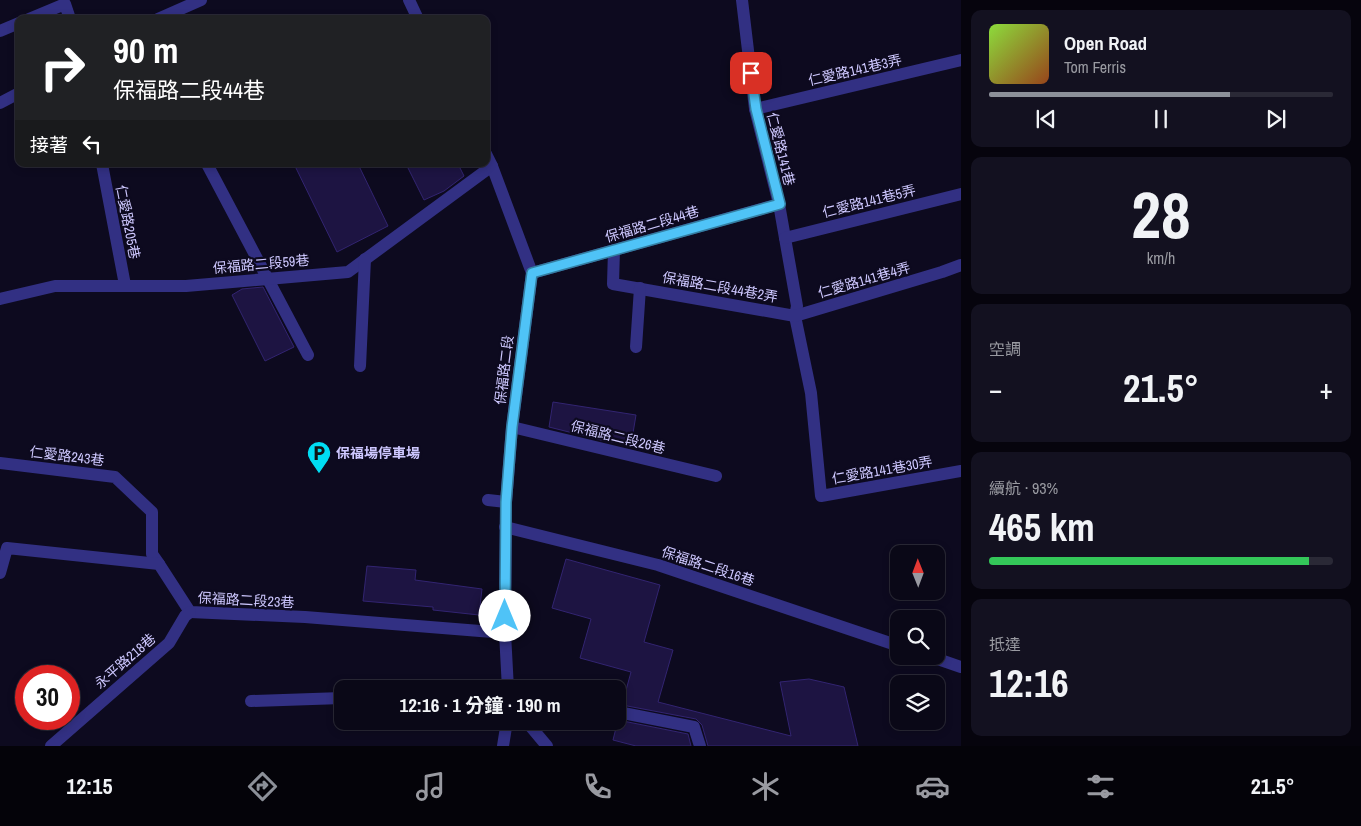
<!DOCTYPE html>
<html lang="zh-TW">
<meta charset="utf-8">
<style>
:root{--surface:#0a0817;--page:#131120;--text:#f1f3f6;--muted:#999aa1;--line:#2a2936;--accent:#8c9099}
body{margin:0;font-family:"Archivo Narrow","Noto Sans TC",sans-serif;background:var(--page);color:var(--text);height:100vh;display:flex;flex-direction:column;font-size:19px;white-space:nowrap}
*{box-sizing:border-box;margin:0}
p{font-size:16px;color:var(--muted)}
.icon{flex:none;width:28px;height:28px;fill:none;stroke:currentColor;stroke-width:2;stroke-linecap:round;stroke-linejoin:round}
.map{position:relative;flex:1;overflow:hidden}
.sheet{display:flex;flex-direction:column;gap:10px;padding:10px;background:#06040d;width:400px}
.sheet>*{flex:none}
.top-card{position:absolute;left:15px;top:15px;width:475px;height:152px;border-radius:10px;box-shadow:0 2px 8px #0003,0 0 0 1px var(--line);background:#202124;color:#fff;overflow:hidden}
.needle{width:32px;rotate:359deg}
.controls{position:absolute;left:890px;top:545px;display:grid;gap:10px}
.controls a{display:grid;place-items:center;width:55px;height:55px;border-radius:10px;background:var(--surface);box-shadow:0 2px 8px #0003,0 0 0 1px var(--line);font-size:25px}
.speed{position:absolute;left:15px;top:665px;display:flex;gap:10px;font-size:25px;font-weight:700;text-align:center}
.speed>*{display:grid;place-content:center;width:65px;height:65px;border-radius:50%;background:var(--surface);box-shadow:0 2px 8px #0003,0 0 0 1px var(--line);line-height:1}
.speed .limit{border:8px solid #d22;background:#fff;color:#111}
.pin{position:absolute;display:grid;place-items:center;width:42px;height:42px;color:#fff;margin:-21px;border-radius:10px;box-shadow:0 2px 8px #0006}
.me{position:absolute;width:55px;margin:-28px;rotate:0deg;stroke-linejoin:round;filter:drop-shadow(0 0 4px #0008)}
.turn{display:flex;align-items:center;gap:18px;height:105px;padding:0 15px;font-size:22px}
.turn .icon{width:65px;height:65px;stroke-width:2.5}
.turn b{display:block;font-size:35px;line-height:42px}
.then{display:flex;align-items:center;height:48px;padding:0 15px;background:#0003;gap:10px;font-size:19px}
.big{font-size:38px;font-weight:700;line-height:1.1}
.sheet .tile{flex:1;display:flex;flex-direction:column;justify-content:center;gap:8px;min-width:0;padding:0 18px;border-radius:10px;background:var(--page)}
.sheet .dial{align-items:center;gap:0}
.dial b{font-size:65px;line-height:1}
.song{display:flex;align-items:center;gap:15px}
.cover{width:60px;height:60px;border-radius:8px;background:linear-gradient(135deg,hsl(90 70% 55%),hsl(20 70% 35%))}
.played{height:5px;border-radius:2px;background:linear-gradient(90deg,var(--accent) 70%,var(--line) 70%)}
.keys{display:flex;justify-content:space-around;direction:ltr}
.heat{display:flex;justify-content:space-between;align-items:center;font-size:28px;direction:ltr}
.charge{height:8px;border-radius:4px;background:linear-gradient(90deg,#34c759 93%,var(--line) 0)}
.trip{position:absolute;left:334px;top:680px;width:292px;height:50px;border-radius:10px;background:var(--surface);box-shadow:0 2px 8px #0003,0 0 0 1px var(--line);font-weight:700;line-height:50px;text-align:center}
.dock{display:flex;height:80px;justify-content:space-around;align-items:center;background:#040309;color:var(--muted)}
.dock .icon{width:35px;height:35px}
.dock .on{color:var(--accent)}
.dock b{font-size:22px;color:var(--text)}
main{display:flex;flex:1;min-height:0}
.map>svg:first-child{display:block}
.building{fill:#1d1442;stroke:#322471}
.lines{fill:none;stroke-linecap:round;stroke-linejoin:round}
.lane{stroke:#323083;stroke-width:12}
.street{stroke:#323083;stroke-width:12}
.route-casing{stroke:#337fa1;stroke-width:12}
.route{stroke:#4fc3f7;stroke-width:9}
.labels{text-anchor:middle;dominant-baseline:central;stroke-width:4.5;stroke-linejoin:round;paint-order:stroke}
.street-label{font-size:14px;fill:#cec8ff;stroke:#0d0a1f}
.poi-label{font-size:14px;font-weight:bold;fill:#cec8ff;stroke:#0d0a1f;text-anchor:start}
</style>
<main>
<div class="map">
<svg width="961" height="746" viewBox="0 0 961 746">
<rect width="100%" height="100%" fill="#0d0a1f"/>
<g class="building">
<polygon points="294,164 358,164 388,226 337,252"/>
<polygon points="406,164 458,164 464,176 444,191 424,200"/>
<polygon points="263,287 294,347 265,361 232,295 242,289"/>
<polygon points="553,402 636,415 631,445 601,440 549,427"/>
<polygon points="566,559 660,585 644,642 673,650 658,702 791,736 780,682 809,679 844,687 858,746 708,746 702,725 696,719 622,705 631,672 580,658 591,619 552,608"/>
<polygon points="367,566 416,570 415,580 482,589 479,615 433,610 433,607 363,601"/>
<polygon points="618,720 688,734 691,746 636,746 613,740"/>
</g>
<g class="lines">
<g class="lane">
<polyline points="742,0 755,109 779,204 797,306 795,316 811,393 821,496 961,471"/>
<polyline points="29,19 65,4 70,19"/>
<polyline points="0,31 19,23"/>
<polyline points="755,109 961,60"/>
<polyline points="102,164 125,285"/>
<polyline points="207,164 308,355"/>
<polyline points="785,238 961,194"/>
<polyline points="614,250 613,284 795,316 942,272 961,265"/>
<polyline points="532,273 779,204"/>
<polyline points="0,299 55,286 186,286 348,272 492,166"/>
<polyline points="636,347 640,288"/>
<polyline points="360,366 365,259"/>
<polyline points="512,427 716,476"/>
<polyline points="0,463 115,477 152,512 152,554 159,564"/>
<polyline points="488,500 506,502"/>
<polyline points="505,527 658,565 899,646"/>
<polyline points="0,573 7,548 159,564 190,612 305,617 505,633"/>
<polyline points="929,656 961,667"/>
<polyline points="251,701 342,698"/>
<polyline points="618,712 694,727 700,746"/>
<polyline points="51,746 169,643 185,616 190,612"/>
<polyline points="503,746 507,721"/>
</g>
<g class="street">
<polyline points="409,0 418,19"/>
<polyline points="158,19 201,0"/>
<polyline points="0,103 19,93"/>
<polyline points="486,154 492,166 532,273 512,427 506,502 505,633 508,689"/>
<polyline points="526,721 547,746"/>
</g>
</g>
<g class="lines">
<g class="route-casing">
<polyline id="route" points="505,616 506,502 512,427 532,273 780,204 756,109 751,73"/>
</g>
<use href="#route" class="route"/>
</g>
<defs>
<g id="parking-pin" transform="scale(1.25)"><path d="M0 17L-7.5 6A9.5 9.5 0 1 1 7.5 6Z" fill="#00ddf3" stroke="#0d0a1f"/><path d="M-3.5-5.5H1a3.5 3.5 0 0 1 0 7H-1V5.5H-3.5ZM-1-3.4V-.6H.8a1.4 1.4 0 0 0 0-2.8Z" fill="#111"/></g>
</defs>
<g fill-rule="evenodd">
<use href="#parking-pin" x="319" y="453"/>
</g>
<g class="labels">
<g class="street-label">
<text transform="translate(855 70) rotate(-13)">仁愛路141巷3弄</text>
<text transform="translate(781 149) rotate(76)">仁愛路141巷</text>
<text transform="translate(869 201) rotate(-14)">仁愛路141巷5弄</text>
<text transform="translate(128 222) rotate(79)">仁愛路205巷</text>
<text transform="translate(652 224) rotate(-16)">保福路二段44巷</text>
<text transform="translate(261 264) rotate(-5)">保福路二段59巷</text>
<text transform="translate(864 280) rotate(-16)">仁愛路141巷4弄</text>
<text transform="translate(720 287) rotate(10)">保福路二段44巷2弄</text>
<text transform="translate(504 370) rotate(-83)">保福路二段</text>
<text transform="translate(618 437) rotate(14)">保福路二段26巷</text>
<text transform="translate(67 456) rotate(7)">仁愛路243巷</text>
<text transform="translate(882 470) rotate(-10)">仁愛路141巷30弄</text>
<text transform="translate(708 566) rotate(18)">保福路二段16巷</text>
<text transform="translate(246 600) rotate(3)">保福路二段23巷</text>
<text transform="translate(125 661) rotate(-41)">永平路218巷</text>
</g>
<g class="poi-label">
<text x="336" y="453">保福場停車場</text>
</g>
</g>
</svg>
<div class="controls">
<a><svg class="needle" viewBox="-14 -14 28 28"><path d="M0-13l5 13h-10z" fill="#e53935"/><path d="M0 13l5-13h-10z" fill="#999aa1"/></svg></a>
<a><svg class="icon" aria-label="search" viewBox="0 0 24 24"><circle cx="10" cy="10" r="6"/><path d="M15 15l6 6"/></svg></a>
<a><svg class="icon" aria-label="layers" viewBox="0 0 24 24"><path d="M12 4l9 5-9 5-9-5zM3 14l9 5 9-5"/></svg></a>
</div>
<div class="speed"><div class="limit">30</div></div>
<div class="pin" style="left:751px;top:73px;background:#d93025"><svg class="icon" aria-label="arrive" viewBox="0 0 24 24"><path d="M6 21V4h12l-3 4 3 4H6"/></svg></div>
<svg class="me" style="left:505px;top:616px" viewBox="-20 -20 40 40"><circle r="19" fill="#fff"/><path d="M0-13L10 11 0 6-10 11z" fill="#4fc3f7"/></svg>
<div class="trip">12:16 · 1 分鐘 · 190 m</div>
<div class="top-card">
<div class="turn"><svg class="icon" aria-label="right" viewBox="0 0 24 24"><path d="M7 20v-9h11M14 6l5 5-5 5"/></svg><div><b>90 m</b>保福路二段44巷</div></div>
<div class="then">接著<svg class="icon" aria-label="left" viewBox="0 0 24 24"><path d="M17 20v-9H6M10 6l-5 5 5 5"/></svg></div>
</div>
</div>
<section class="sheet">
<div class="tile">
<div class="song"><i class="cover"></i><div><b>Open Road</b><p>Tom Ferris</p></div></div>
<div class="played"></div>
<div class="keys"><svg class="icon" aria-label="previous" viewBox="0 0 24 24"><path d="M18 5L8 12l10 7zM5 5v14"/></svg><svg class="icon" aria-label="pause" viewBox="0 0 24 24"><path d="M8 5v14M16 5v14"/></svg><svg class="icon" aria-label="next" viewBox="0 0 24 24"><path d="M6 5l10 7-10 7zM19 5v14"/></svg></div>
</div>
<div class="tile dial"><b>28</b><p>km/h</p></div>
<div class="tile"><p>空調</p>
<div class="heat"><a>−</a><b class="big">21.5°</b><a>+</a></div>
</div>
<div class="tile"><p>續航 · 93%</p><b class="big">465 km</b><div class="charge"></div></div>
<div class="tile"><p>抵達</p><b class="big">12:16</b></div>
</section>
</main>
<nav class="dock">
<b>12:15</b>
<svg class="icon on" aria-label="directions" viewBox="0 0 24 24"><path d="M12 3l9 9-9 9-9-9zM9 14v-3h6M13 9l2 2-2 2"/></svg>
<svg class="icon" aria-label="music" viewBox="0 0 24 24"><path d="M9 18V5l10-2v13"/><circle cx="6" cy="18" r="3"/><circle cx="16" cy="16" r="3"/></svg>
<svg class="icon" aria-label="phone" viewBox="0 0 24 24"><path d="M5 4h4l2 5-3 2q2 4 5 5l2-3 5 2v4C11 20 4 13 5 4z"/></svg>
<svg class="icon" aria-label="climate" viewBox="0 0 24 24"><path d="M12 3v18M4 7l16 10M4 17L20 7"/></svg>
<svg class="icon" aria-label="car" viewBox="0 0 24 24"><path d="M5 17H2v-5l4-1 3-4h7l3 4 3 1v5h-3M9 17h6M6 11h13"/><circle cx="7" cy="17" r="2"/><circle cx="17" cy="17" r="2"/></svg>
<svg class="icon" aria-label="filters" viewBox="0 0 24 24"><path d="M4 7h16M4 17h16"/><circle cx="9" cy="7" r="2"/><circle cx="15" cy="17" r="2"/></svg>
<b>21.5°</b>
</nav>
